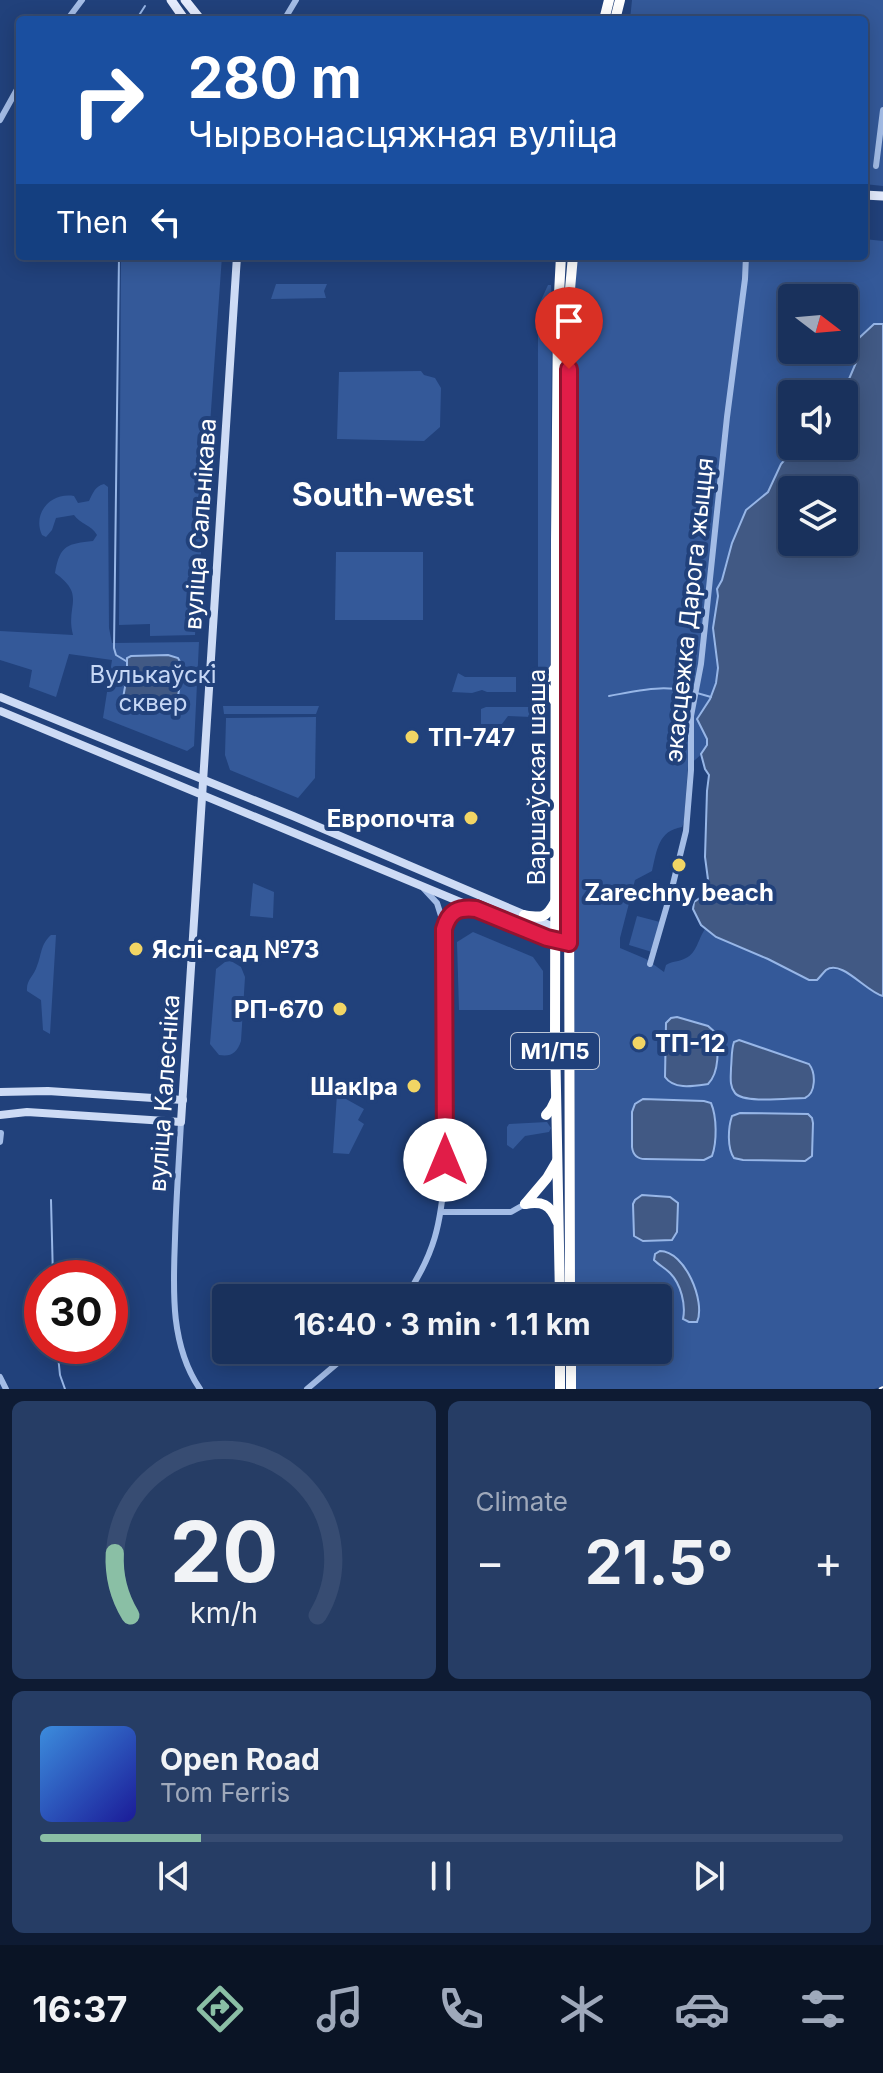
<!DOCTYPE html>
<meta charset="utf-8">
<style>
:root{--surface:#19315c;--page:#263d65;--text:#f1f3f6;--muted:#9fa9bb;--line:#374c72;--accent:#8abfa5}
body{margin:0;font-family:Inter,sans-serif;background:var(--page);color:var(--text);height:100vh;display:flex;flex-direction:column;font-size:30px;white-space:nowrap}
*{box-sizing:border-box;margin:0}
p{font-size:26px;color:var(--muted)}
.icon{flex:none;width:44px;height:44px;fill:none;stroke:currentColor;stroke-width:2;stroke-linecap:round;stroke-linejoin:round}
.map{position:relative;height:1389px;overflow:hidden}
.sheet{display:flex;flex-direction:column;gap:12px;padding:12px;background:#0e1b33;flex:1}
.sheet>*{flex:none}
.banner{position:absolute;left:16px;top:16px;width:852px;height:244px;border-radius:8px;box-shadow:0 4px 20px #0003,0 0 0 2px var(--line);background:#1a4fa0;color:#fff;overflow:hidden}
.needle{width:52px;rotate:106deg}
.buttons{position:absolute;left:778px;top:284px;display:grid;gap:16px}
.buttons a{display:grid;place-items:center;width:80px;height:80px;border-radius:8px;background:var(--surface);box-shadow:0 4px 20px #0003,0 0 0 2px var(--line);font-size:40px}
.speed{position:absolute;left:24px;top:1260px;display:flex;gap:16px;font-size:40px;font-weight:700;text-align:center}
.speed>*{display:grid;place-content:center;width:104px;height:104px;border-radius:50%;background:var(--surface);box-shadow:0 4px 20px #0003,0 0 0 2px var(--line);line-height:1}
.speed .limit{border:12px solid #d22;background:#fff;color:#111}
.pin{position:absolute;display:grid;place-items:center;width:68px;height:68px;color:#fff;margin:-82px -34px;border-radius:50% 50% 50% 0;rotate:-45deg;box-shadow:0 0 8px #0007}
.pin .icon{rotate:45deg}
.me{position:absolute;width:88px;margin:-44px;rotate:0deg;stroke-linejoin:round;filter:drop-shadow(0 0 6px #0008)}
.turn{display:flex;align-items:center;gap:28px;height:168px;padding:0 40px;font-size:36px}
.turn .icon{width:104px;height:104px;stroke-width:2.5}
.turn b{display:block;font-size:56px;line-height:68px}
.then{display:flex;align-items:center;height:76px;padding:0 40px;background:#0003;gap:16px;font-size:30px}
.big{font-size:60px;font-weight:700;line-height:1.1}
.sheet .card{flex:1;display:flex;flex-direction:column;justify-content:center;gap:12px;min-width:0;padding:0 28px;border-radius:12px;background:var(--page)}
.sheet .dial{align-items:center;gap:0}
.dial svg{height:208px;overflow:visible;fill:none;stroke:var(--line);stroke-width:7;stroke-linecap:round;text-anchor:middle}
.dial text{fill:var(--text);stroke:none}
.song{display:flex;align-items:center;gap:24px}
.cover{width:96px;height:96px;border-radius:12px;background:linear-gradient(135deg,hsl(210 70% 55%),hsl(240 70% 35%))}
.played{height:8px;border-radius:4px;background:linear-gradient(90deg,var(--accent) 20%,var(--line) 20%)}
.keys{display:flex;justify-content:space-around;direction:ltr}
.heat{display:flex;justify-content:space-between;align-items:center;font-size:44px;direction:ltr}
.sheet .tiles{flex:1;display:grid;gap:12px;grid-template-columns:1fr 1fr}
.card:last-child{grid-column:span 2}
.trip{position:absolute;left:212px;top:1284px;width:460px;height:80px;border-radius:8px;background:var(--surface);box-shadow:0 4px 20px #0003,0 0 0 2px var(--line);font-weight:700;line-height:80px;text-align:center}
.tabs{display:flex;height:128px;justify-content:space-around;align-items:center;background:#0a1425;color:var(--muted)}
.tabs .icon{width:56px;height:56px}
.tabs .selected{color:var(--accent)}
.tabs b{font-size:36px;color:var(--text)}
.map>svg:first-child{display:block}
.green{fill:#345999;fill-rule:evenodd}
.water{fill:#415984;stroke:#97b6e7;stroke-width:2;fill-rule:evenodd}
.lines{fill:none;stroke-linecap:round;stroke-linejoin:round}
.stream{stroke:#97b6e7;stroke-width:2}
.street{stroke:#a3bce6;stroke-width:6}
.secondary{stroke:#cddbf5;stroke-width:8}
.primary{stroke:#e4ebfd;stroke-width:9}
.highway{stroke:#fff;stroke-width:10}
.rail{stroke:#fff;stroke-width:2;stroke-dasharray:14 6;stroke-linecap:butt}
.route-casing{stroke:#92132f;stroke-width:20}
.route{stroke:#e11d48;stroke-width:14}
.poi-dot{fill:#f2d564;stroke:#21417b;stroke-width:3}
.labels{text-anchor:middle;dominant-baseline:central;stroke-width:8;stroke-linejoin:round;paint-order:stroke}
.shield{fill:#21417b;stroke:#bcc6d7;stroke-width:2}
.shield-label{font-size:22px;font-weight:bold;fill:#fff}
.street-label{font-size:24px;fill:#fff;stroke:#21417b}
.park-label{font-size:24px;fill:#c6d7f5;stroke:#21417b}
.poi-label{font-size:24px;font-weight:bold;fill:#fff;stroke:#21417b;text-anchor:start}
.district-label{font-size:32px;font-weight:bold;fill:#fff;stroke:#21417b}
</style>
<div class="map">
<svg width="883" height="1389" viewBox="0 0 883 1389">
<rect width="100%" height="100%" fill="#21417b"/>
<g class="green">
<polygon points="632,0 883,0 883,186 864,184 864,20 630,20"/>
<path d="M 864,239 L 883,241 L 883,324 L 874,324 L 868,331 L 861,335 C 858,356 855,387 830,394 C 822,397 802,394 792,394 L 792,431 L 787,435 L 789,456 L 781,464 L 768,492 L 746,510 L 734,537 L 724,569 L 722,580 L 717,591 L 718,596 L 713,629 L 718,668 L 716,683 L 710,699 L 697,717 C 698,725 702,727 705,735 C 712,750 696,758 688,766 L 684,822 L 682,827 C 658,831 657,850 652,871 L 635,880 L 620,938 L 620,948 L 646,959 L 664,972 L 666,965 C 672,961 679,962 686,958 C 697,953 698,939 705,929 L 716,937 L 768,959 L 810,980 L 820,978 L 827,970 C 851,965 861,991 883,996 L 883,1386 L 874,1389 L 575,1389 L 575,1350 L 658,1350 L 658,1298 L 575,1298 L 573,301 L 577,256 L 864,256 ZM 792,298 L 844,298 L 844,350 L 792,350 Z"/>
<polygon points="121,256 222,256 195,635 150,636 150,624 119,625"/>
<polygon points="276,284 327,284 324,291 326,298 271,299"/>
<polygon points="548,285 551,285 552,301 550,669 540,677 538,675 538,307"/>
<polygon points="421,371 424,375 435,378 441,388 440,427 424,441 337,439 339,372"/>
<polygon points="561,429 563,429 563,485 564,495 564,922 562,921 560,744"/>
<path d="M 104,484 L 108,487 L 109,628 L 112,643 L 199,642 L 194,746 L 187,751 L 103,718 L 112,660 L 69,654 L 56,697 L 29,687 L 32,670 L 0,660 L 0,631 L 73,635 C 65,605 87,596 55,573 C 60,544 68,544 93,541 L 97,535 C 92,525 80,524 74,515 L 56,518 L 52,530 L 46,537 L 42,535 C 32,513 51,492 74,496 L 78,503 L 89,501 C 93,493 95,486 104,484 Z"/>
<polygon points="336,552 423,552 423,620 335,620"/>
<polygon points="458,673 465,677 516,677 516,692 487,692 482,690 472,693 452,692"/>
<polygon points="223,706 319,706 316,714 224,714"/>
<polygon points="486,707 533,707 546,724 538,723 531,717 508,716 502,724 481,724 481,709"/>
<polygon points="316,717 315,778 298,798 230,770 225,755 226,718"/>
<polygon points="253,883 274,892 273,918 250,916"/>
<polygon points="637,916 660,922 652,952 629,945"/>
<polygon points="473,932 533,957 543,971 543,1010 459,1010 457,942"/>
<path d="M 51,935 L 56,935 L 50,1034 L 43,1030 L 41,1000 L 27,991 C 26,980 34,976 37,966 C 42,954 40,945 51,935 Z"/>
<path d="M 231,961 L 241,967 L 245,977 L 241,1041 C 237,1053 231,1057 219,1055 L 210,1044 L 216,969 L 225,962 Z"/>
<polygon points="337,1094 364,1109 358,1120 364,1124 349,1154 333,1153"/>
<polygon points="547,1122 551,1128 549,1132 525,1136 513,1149 507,1145 507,1127 509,1124"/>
</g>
<g class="water">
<path d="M 874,324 L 883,324 L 883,996 C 866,992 842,959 826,970 C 823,973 820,977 817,980 L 809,980 L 768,959 L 716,937 L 701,925 L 693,909 L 694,902 L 704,895 L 709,887 L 705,857 L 707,791 L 709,775 L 705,769 L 701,754 L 707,745 L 707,739 L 697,719 L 710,699 L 716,683 L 718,668 L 713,628 L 718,596 L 717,589 L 722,580 L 732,543 L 746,510 L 768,492 L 781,464 L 789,455 L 786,438 L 792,431 L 792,446 L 844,446 L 844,394 L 830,394 L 849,379 L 858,358 L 859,338 ZM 792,490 L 844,490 L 844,542 L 792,542 Z"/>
<polygon points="168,655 178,658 183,667 178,696 175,702 168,705 130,704 125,702 123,698 127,676 127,658 131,656"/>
<path d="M 677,1017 L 708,1026 L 716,1033 C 718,1049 720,1072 708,1084 C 694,1086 674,1090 665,1077 L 666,1023 L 671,1018 Z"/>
<path d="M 739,1040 L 809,1064 C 816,1073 816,1093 805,1098 C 790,1098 744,1104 735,1093 C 729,1086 731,1076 731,1068 C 732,1059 731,1051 734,1042 Z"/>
<path d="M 643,1099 L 704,1101 L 711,1103 C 717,1117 717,1142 712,1156 L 704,1160 L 645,1159 C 637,1159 633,1155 632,1147 L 632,1112 L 635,1104 Z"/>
<path d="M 740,1113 L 808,1114 L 812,1118 L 813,1123 L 812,1156 L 805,1161 L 743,1160 L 734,1158 C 727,1148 728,1128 732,1116 Z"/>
<polygon points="642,1195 670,1197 678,1203 677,1232 672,1240 643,1241 634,1236 633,1204 635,1200"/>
<path d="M 660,1251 C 685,1251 706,1302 697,1322 L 689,1322 L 683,1319 C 686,1305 681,1284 670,1273 C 665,1268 659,1265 654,1260 L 655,1254 Z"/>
</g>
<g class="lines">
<g class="stream">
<polyline points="136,20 145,6"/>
<polyline points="119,256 114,648 116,655 126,661"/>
<path d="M 609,696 C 652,688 668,683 711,697"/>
<polyline points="51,1200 53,1278"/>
<polyline points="57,1346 60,1375 65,1389"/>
</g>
<g class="street">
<polyline points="67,20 82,0"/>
<polyline points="284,20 296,0"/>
<polyline points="0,120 20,84"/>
<polyline points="876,166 883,110"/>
<path d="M 445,926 C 449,914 455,908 468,908"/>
<polyline points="650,964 672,888 686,831 691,770 691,716 701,664 727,417 745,279 746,256"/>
<path d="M 181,1122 C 179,1161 176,1200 175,1239 C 173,1290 170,1345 200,1389"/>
<polyline points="0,1142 1,1133"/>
<polyline points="442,1212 511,1212 525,1204"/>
<path d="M 405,1298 C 435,1253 441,1224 445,1171 L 443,922 L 437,903 L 424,889"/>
<polyline points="0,1377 6,1389"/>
<polyline points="307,1389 353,1350"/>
</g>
<g class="secondary">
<polyline points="0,697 293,816 556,928 569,936"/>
<polyline points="0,711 530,931 551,940 569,943"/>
<polyline points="0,1092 48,1091 183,1100"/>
<polyline points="0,1115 27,1112 181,1122 237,256"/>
</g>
<g class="primary">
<polyline points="171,0 185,20"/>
<polyline points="185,0 201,20"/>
<polyline points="864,195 883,196"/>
</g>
<g class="highway">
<polyline points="604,20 609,0"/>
<polyline points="615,20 620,0"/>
<polyline points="554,700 549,691 538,680 548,677 555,668"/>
<path d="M 524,915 C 541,918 546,919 555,902"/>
<polyline points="546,1115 551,1109 556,1099"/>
<polyline points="525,1204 547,1178 557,1161"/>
<path d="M 525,1204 C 542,1201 550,1204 557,1221"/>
<polyline points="560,1298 555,1038 556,541 558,313 561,256"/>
<polyline points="570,1298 568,425 570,289 573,256"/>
<polyline points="571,1350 571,1389"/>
<polyline points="560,1389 560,1350"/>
</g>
<polyline class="rail" points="879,1389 883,1387"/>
</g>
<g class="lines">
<g class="route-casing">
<path id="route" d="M 445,1160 L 444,929 C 449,911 458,907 476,909 L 547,938 L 569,943 L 569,369"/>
</g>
<use href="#route" class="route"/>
</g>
<g class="poi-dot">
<circle cx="412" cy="737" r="8"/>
<circle cx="471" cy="818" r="8"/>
<circle cx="679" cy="865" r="8"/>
<circle cx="136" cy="949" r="8"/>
<circle cx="340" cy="1009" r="8"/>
<circle cx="639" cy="1043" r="8"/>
<circle cx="414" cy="1086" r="8"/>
</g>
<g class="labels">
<rect class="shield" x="511" y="1033" width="88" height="36" rx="6"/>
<g class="shield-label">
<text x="555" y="1051">М1/П5</text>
</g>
<g class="street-label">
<text transform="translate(200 524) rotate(-86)">вуліца Сальнікава</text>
<text transform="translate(689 610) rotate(-84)">экасцежка Дарога жыцця</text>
<text transform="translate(536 777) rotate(-90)">Варшаўская шаша</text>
<text transform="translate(164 1093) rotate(-86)">вуліца Калесніка</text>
</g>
<g class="park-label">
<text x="153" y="674">Вулькаўскі<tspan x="153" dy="28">сквер</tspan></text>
</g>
<g class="poi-label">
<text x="428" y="737">ТП-747</text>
<text x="455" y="818" text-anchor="end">Европочта</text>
<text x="679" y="892" text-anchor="middle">Zarechny beach</text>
<text x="152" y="949">Яслі-сад №73</text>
<text x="324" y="1009" text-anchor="end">РП-670</text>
<text x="655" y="1043">ТП-12</text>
<text x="398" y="1086" text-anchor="end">ШакІра</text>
</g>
<g class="district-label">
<text x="383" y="494">South-west</text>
</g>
</g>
</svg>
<div class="buttons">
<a><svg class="needle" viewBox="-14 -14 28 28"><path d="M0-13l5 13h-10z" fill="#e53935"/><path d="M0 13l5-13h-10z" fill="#9fa9bb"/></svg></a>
<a><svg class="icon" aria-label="sound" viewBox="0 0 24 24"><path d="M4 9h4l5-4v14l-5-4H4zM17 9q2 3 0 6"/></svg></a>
<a><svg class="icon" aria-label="layers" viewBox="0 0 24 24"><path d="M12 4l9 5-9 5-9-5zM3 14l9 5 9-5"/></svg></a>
</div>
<div class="speed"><div class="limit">30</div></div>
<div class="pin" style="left:569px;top:369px;background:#d93025"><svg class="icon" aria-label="arrive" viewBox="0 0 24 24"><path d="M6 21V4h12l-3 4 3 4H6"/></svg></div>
<svg class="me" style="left:445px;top:1160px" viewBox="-20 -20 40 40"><circle r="19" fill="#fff"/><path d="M0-13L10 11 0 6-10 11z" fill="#e11d48"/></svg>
<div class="trip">16:40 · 3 min · 1.1 km</div>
<div class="banner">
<div class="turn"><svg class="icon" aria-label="right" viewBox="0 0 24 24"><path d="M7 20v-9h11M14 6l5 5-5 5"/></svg><div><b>280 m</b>Чырвонасцяжная вуліца</div></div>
<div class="then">Then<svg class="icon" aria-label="left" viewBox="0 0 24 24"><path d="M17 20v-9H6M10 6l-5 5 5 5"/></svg></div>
</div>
</div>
<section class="sheet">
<div class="tiles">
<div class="card dial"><svg viewBox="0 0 100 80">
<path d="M14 69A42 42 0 1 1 86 69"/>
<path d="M14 69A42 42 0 0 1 8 45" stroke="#8abfa5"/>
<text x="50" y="56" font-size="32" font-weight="700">20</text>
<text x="50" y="72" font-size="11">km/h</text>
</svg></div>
<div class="card"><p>Climate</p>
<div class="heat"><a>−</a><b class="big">21.5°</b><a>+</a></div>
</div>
<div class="card">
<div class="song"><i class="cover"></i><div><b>Open Road</b><p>Tom Ferris</p></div></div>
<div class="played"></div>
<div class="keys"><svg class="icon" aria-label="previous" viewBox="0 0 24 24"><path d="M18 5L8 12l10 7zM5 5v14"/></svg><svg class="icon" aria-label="pause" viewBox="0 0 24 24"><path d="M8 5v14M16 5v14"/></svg><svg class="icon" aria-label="next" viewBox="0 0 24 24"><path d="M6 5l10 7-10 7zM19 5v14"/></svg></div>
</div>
</div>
</section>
<nav class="tabs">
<b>16:37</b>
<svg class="icon selected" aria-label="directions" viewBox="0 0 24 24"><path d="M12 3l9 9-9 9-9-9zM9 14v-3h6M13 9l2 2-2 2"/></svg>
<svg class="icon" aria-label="music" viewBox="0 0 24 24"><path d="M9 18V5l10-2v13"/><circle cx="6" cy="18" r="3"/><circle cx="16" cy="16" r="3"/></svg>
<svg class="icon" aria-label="phone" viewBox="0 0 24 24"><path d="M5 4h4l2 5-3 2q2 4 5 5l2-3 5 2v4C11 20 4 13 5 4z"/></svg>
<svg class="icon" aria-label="climate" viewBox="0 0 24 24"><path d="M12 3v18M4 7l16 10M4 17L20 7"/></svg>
<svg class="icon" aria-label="car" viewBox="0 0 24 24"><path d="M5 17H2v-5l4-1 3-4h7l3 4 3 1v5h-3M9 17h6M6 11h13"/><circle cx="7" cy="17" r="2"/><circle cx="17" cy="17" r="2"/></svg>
<svg class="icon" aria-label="filters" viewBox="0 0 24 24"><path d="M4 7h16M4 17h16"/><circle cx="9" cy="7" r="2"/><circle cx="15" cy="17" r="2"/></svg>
</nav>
